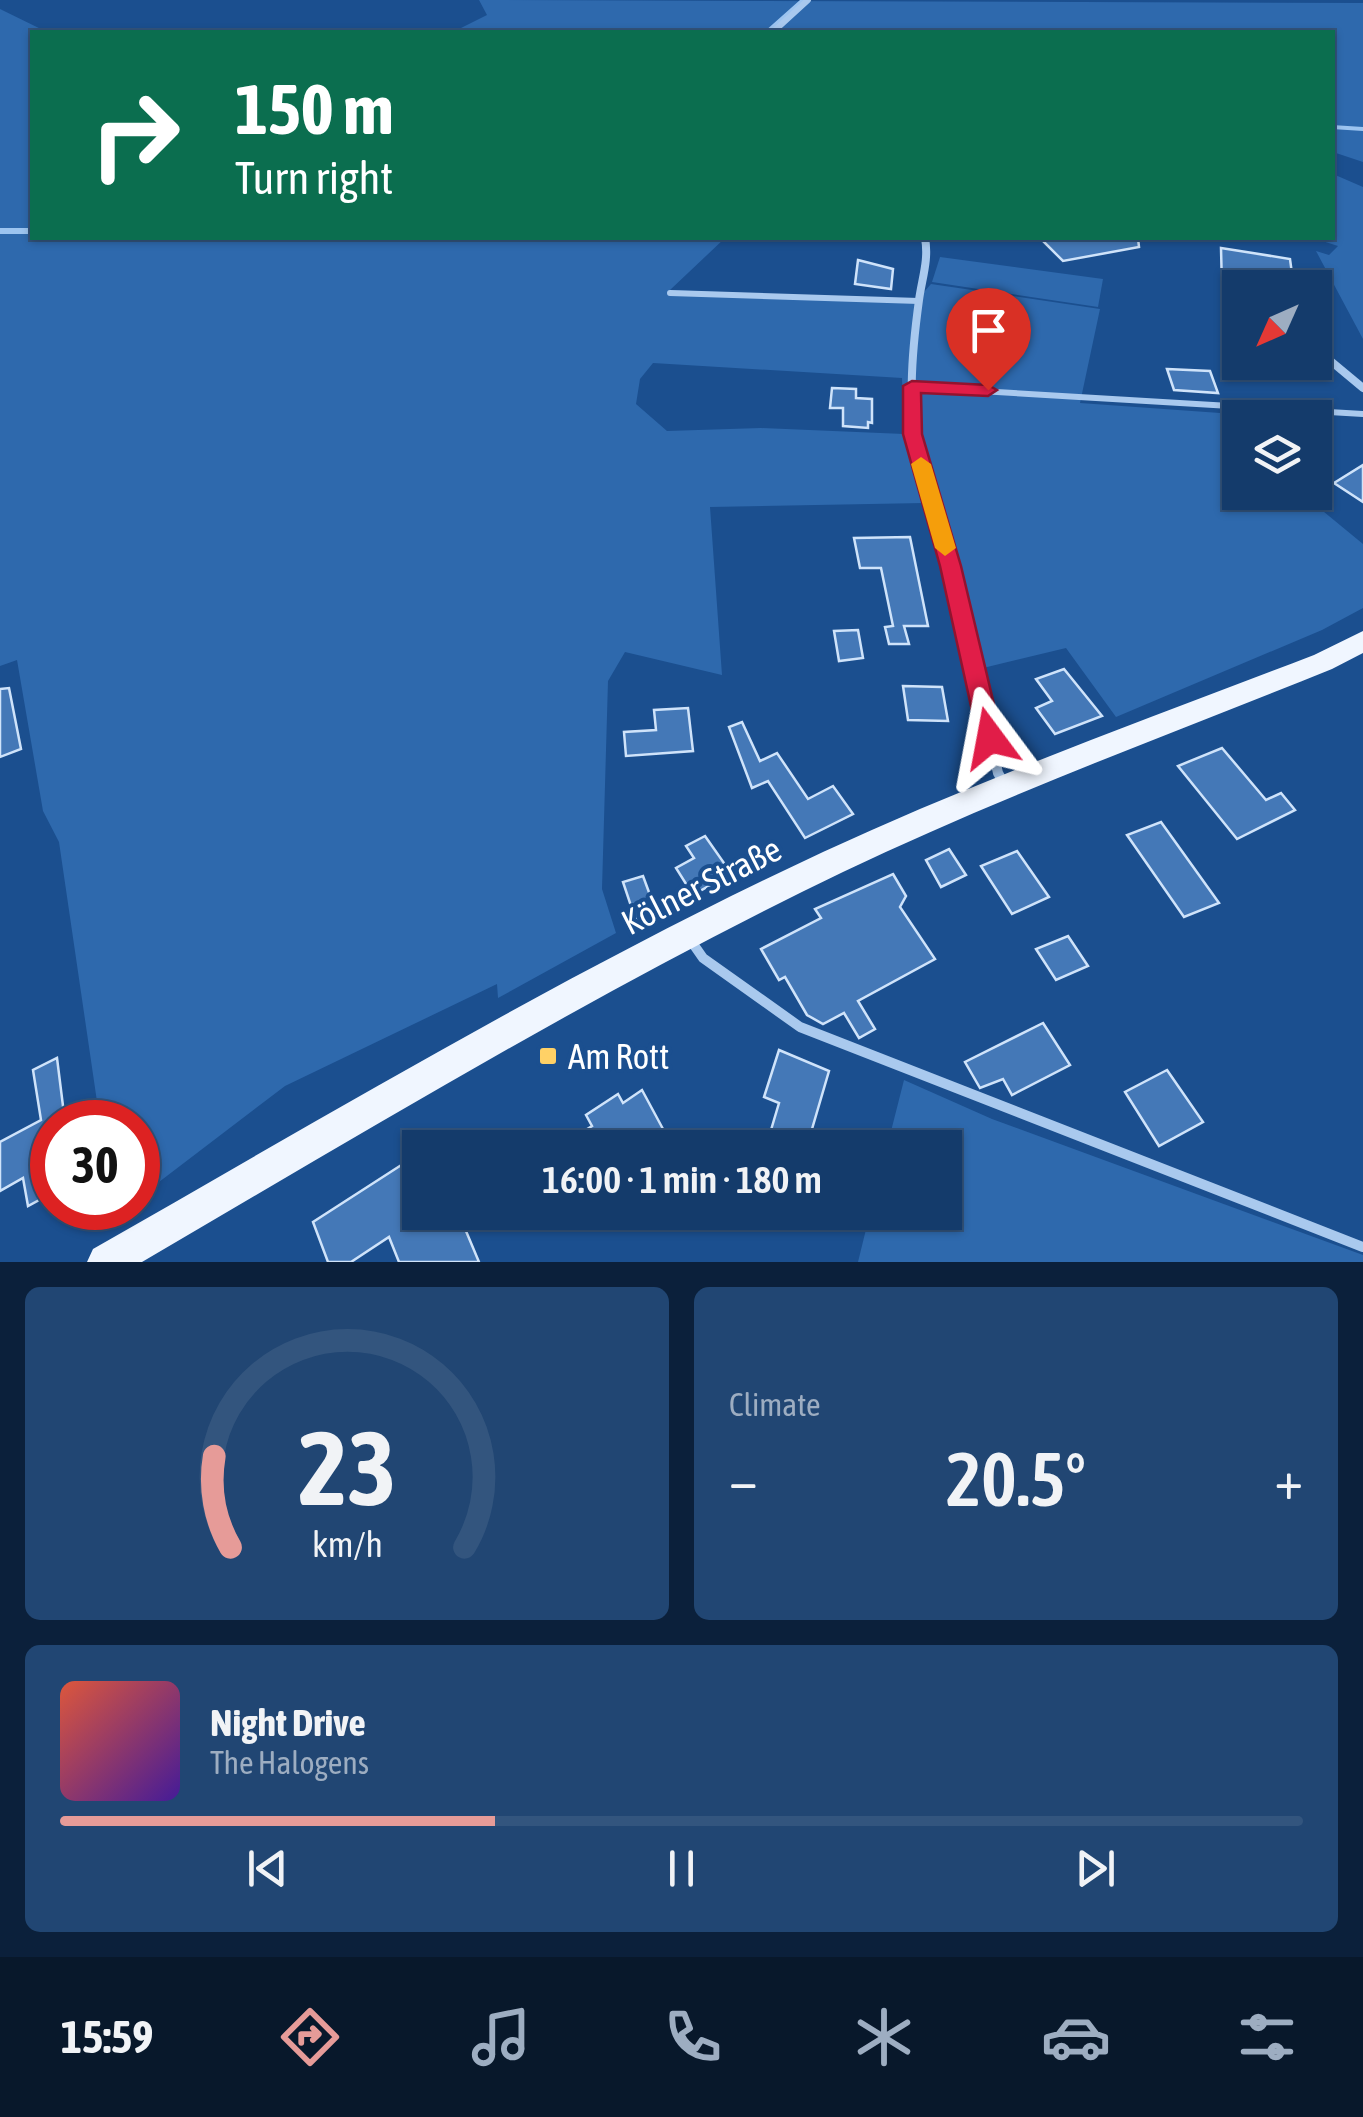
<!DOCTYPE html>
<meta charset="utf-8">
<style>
:root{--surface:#143b6b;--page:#214673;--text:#f1f3f6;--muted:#9dadc1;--line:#33557e;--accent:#e69b98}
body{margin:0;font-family:"Asap Condensed",sans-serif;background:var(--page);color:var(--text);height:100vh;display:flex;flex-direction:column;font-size:38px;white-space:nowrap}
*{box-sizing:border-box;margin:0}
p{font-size:32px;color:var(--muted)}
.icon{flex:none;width:55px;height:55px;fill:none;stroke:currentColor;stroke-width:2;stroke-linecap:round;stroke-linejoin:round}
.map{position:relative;height:1262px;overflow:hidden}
.details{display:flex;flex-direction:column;gap:25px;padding:25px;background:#0b203b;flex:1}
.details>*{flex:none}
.guide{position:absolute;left:30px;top:30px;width:1305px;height:210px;border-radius:0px;box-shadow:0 2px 8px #0004,0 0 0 2px var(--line);background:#0b6e4f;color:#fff;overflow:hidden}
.needle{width:65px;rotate:225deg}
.fabs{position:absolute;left:1222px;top:270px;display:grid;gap:20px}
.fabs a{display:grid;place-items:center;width:110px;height:110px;border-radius:0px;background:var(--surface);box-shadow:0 2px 8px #0004,0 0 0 2px var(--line);font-size:50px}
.speed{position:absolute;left:30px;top:1100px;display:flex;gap:20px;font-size:50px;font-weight:700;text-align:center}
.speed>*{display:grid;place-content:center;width:130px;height:130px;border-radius:50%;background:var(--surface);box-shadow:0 2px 8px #0004,0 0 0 2px var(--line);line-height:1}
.speed .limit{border:15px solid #d22;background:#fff;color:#111}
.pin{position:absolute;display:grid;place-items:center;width:85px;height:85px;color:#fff;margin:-102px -42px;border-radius:50% 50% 50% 0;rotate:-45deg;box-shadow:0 0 10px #0007}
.pin .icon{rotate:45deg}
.me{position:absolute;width:110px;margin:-55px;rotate:347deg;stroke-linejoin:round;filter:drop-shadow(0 0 8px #0008)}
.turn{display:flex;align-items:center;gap:35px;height:210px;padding:0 40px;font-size:45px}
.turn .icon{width:130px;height:130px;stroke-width:2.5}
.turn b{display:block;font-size:70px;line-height:85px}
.big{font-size:75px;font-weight:600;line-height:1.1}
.details .card{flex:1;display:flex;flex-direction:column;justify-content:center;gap:15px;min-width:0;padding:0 35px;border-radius:15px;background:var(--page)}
.details .dial{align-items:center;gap:0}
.dial svg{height:260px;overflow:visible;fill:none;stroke:var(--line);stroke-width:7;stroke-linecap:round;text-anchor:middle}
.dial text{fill:var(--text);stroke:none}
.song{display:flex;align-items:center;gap:30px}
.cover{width:120px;height:120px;border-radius:15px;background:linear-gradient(135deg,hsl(10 70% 55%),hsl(260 70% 35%))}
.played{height:10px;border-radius:5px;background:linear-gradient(90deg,var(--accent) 35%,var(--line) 35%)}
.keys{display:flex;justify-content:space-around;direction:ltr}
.heat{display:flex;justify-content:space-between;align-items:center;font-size:55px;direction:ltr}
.details .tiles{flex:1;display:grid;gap:25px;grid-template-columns:1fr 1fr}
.card:last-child{grid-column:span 2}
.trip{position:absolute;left:402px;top:1130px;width:560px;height:100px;border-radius:0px;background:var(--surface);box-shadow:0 2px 8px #0004,0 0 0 2px var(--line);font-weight:600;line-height:100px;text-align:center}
.menu{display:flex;height:160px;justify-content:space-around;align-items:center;background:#08182b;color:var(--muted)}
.menu .icon{width:70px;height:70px}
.menu .current{color:var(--accent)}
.menu b{font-size:45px;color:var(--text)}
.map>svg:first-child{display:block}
.green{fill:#2e69ad;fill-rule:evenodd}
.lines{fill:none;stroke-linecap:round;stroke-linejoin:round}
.stream-far1{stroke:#9cc4f0;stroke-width:4}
.stream{stroke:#9cc4f0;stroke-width:6}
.building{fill:#4478b7;stroke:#cfe3fa;stroke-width:2.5}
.lane-far1{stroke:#a9c9ee;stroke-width:6}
.lane{stroke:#a9c9ee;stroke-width:10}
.street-far2{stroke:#a9c9ee;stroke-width:6}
.street-far1{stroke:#a9c9ee;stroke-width:8}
.street{stroke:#a9c9ee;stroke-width:10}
.primary{fill:#f0f6ff;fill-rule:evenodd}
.route{fill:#e11d48;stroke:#92132f;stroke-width:2.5}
.slow{fill:#f59e0b}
.poi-dot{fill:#ffd166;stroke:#1b4f8f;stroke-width:4}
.labels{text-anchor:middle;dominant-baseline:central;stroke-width:8;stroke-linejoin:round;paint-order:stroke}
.near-street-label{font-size:35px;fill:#fff;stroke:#1b4f8f}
.near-poi-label{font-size:35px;fill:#fff;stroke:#1b4f8f;text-anchor:start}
</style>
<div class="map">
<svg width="1363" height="1262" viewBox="0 0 1363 1262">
<rect width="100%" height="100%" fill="#1b4f8f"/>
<g class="green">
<polygon points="479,0 1363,3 1363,162 1333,152 1332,32 453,32 487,15"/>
<path d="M 0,9 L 47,32 L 32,32 L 32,238 L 725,238 L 670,290 L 917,300 L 931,284 L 1100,309 L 1080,403 L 1248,415 L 1252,417 L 1240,418 L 1240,492 L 1301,493 L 1363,544 L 1363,608 L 1322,630 L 1116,717 L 1066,648 L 983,668 L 959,572 L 942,571 L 924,503 L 710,507 L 722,675 L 625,652 L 608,681 L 602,889 L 616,933 L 498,998 L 497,984 L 285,1086 L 138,1198 L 138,1122 L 100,1122 L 59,842 L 43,811 L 17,660 L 0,666 ZM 653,363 L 902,378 L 904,434 L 761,428 L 667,431 L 636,404 L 640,379 Z"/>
<polygon points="1333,174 1363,187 1363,339 1316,251 1329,255 1338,246 1313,238 1332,238"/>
<polygon points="940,257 1103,279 1098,307 932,282"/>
<polygon points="904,1080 992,1119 1363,1255 1363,1262 858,1262 870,1213 945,1212 945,1148 887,1147"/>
</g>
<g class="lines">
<g class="stream-far1">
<polyline points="767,32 803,0"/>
<polyline points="1332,127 1363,129"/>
</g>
<polyline class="stream" points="0,231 32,231"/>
</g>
<g class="building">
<polygon points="1040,238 1138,238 1139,247 1063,261"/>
<polygon points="1221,248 1290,259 1294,288 1222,288"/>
<polygon points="858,260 893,269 891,289 855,284"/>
<polygon points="1167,369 1210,371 1218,393 1174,390"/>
<polygon points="832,388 856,389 856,398 872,399 872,423 868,422 868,428 843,426 843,408 830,408"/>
<polygon points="1363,465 1363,502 1334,483"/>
<polygon points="910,537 928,626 904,626 909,644 889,644 885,627 893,626 881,568 860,568 854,538"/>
<polygon points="858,630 863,658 839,661 834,631"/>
<polygon points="1064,669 1102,716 1055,734 1036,708 1052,701 1036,679"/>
<polygon points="903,686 942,687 948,721 908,720"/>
<polygon points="9,688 21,749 0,757 0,689"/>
<polygon points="688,708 693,751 626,756 624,732 656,730 654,710"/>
<polygon points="742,722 760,761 777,753 808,799 833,786 853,814 805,838 768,781 752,788 729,727"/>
<polygon points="1222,748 1266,800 1281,793 1295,810 1237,839 1178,766"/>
<polygon points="1161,822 1219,903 1184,917 1127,835"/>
<polygon points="705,836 731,873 693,895 676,868 694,858 686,846"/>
<polygon points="949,849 966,875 941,887 926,860"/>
<polygon points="1017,851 1049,897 1012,914 981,866"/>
<polygon points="893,874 906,896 900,907 935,959 858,1001 875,1029 859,1038 844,1013 823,1024 807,1015 785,977 779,980 761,949 821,918 815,909"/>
<polygon points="643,876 657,914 636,921 623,882"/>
<polygon points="1068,936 1088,966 1056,980 1036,949"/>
<polygon points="1043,1023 1070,1065 1012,1095 1003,1079 980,1088 965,1062"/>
<polygon points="779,1050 829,1071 807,1146 771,1130 779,1103 764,1097"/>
<polygon points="57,1058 65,1122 52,1122 52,1193 28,1206 23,1178 0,1191 0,1142 41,1120 33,1070"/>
<polygon points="1167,1070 1203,1122 1159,1146 1125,1092"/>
<polygon points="642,1090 663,1129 635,1148 557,1148 592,1126 586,1115 618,1094 623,1103"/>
<polygon points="420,1153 420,1212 458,1212 479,1262 399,1262 389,1237 351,1262 328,1262 313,1222"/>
</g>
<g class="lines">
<g class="lane-far1">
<polyline points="670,293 919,301"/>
<polyline points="912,387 1363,414"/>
</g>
<polyline class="lane" points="689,938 703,958 800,1027 1363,1247"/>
<polyline class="street-far2" points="773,32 808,0"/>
<g class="street-far1">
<polyline points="1315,348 1363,388"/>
<path d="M 921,464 C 906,414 912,351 919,300 C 922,278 929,260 925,238"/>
</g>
<polyline class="street" points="920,462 950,566 998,773 1006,787"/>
<path class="primary" d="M 1363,631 L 1363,653 L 1332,669 C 1168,735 1002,796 843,872 C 602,988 373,1127 142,1262 L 87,1262 L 93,1249 C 333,1112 572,969 823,852 C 983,778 1150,718 1314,655 Z"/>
</g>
<polygon class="route" points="912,381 988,385 997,390 988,396 921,393 922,434 961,566 1002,738 999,746 990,749 981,746 978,738 940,566 903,434 903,386"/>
<polygon class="slow" points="921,457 931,464 956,548 945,556 935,548 911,464"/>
<rect class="poi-dot" x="538" y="1046" width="20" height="20" rx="5"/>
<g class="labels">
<g class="near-street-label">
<text transform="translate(701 885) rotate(-27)">Kölner Straße</text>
</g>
<g class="near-poi-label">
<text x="568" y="1056">Am Rott</text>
</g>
</g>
</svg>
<div class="fabs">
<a><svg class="needle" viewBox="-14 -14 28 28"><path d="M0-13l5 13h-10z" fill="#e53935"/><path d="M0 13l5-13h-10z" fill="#9dadc1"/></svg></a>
<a><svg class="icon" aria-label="layers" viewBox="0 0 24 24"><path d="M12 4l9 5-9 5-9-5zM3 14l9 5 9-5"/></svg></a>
</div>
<div class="speed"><div class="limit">30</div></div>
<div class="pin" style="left:988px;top:390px;background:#d93025"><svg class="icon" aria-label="arrive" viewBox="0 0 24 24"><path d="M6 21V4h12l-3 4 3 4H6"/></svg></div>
<svg class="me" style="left:990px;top:738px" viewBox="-20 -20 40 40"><path d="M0-17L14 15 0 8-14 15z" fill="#e11d48" stroke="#fff" stroke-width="4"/></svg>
<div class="trip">16:00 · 1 min · 180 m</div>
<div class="guide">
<div class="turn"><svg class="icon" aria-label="right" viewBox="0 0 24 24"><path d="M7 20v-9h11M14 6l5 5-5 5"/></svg><div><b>150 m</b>Turn right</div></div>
</div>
</div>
<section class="details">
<div class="tiles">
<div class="card dial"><svg viewBox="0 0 100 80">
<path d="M14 69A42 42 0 1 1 86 69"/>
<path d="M14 69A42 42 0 0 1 9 41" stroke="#e69b98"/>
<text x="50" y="56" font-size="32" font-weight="700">23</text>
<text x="50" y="72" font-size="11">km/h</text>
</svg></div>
<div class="card"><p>Climate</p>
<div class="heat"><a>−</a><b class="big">20.5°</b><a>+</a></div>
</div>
<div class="card">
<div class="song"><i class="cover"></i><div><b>Night Drive</b><p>The Halogens</p></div></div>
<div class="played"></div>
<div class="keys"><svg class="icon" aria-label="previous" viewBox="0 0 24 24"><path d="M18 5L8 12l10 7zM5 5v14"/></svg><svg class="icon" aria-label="pause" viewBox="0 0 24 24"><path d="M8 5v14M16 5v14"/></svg><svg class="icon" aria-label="next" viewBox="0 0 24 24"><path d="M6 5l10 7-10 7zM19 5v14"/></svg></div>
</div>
</div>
</section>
<nav class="menu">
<b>15:59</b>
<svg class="icon current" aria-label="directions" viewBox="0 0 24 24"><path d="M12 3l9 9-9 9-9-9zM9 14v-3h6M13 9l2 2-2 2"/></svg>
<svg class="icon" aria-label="music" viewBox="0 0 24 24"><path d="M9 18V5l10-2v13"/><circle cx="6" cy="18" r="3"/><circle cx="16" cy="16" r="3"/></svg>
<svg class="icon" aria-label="phone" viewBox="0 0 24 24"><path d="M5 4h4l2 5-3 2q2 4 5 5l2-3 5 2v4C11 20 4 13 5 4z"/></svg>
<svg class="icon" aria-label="climate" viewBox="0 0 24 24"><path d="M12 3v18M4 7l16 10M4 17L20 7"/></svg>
<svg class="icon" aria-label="car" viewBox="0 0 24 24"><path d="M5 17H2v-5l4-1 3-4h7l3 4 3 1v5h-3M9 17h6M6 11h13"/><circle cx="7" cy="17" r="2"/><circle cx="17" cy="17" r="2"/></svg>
<svg class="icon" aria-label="filters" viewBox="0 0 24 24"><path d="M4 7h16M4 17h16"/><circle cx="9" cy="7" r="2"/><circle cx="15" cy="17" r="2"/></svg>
</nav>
